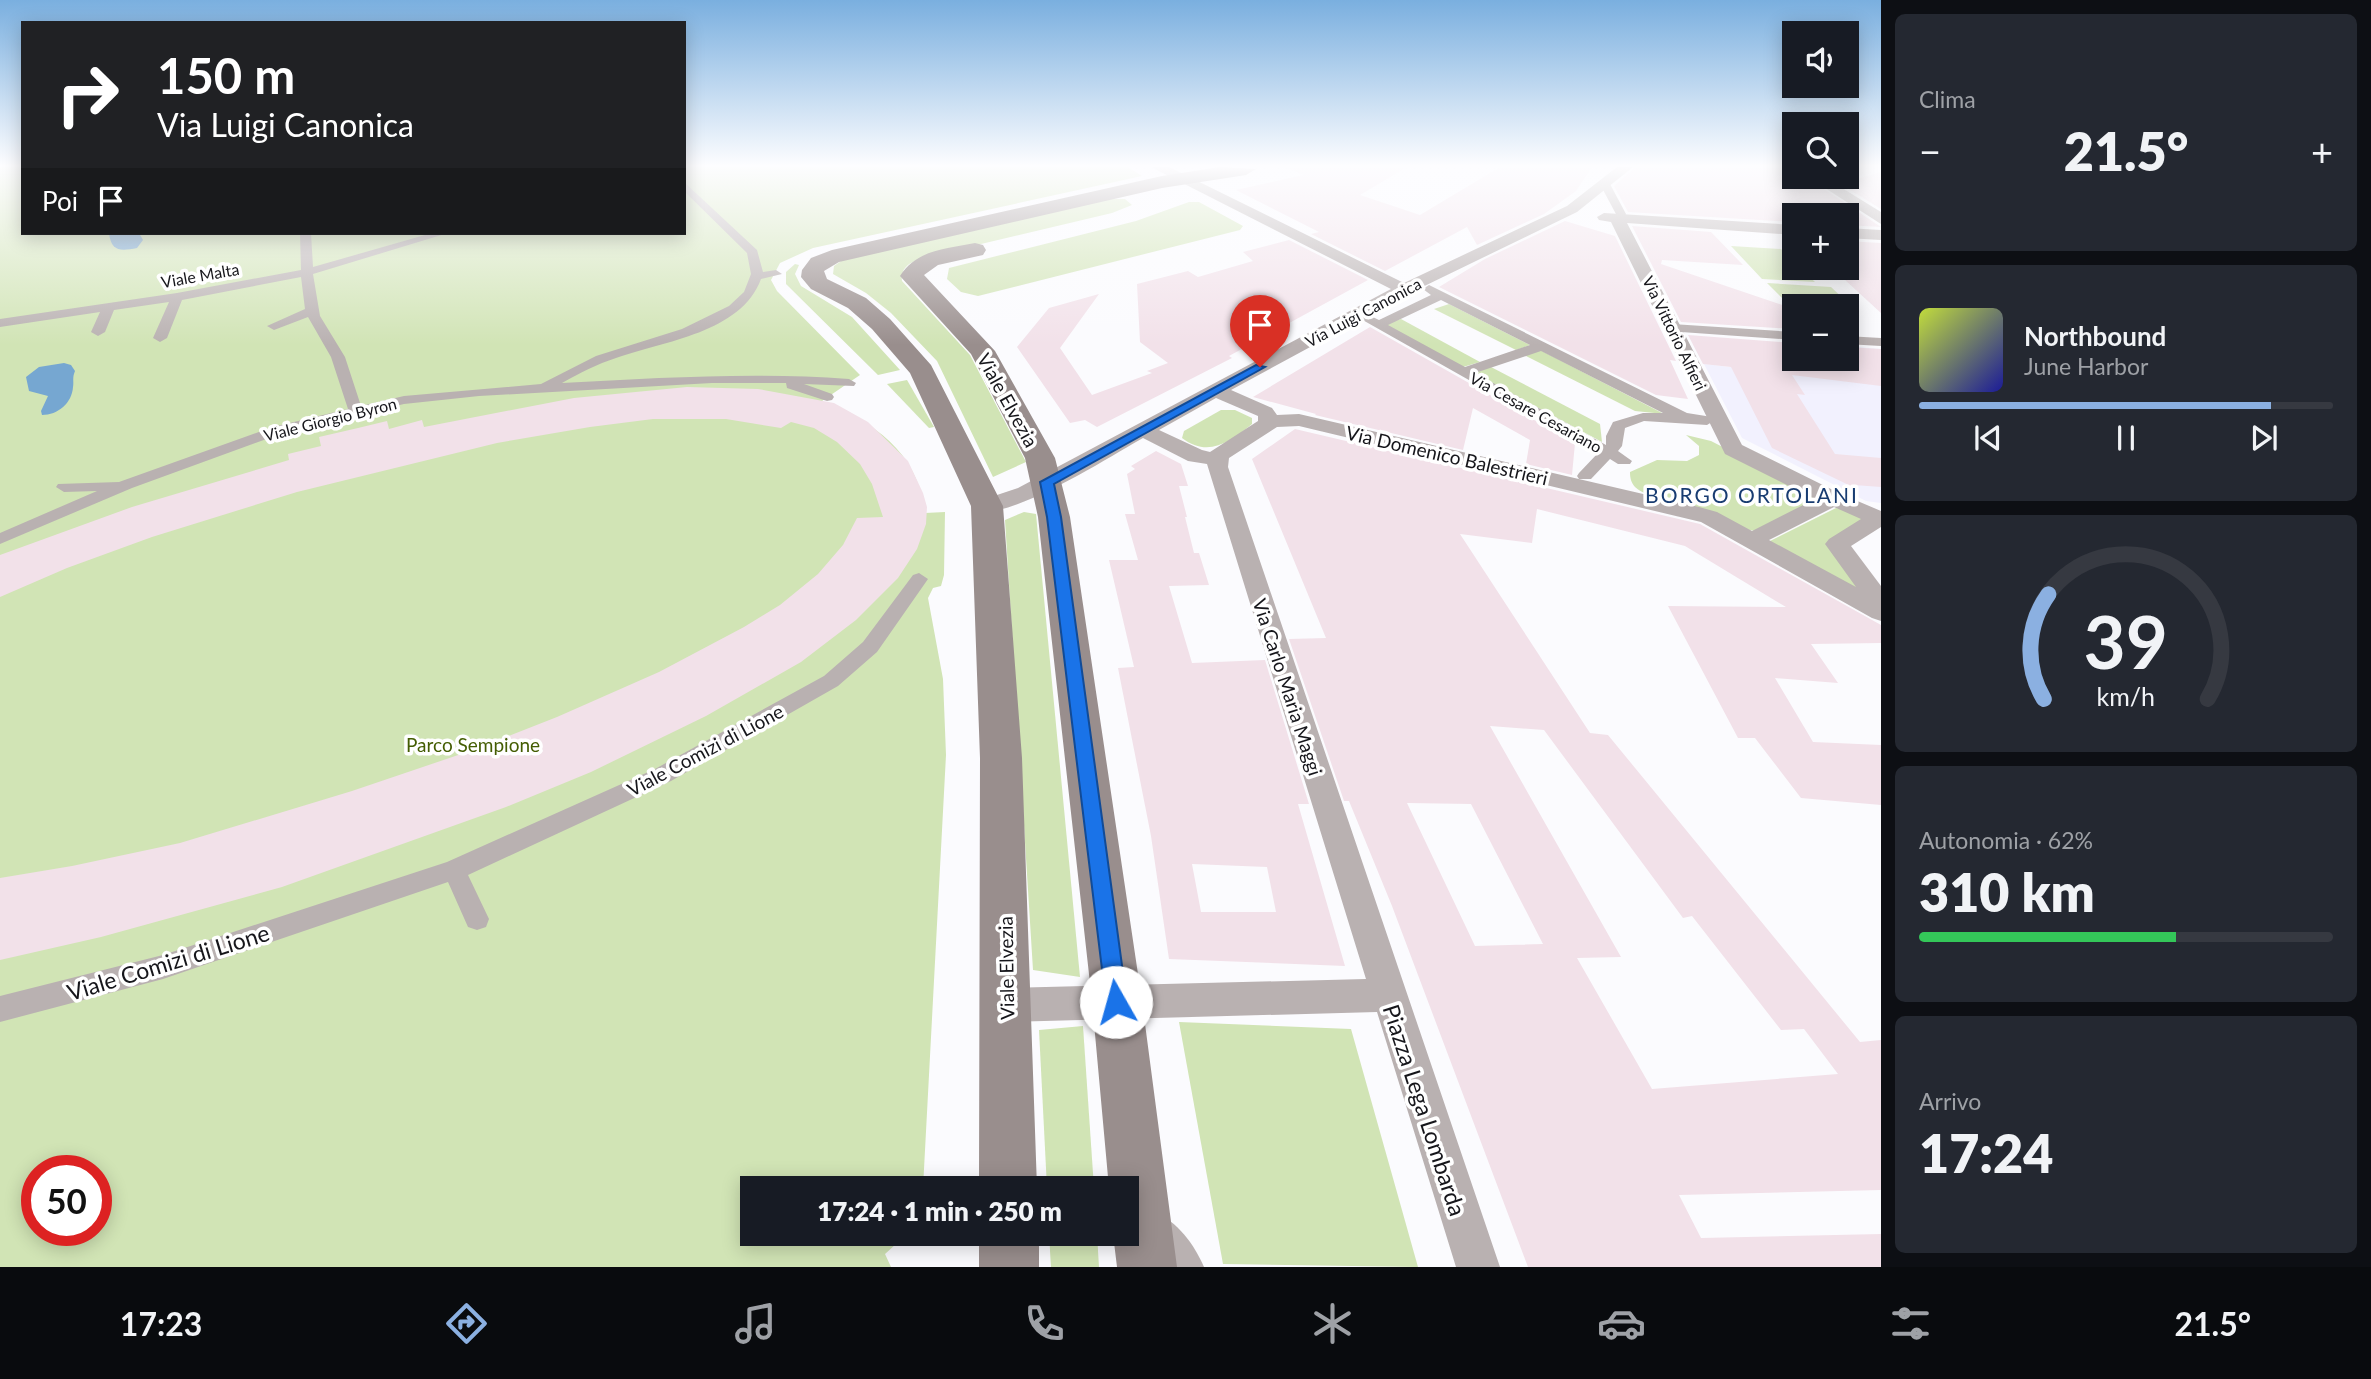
<!DOCTYPE html>
<html lang="it">
<meta charset="utf-8">
<style>
:root{--surface:#171b24;--page:#242831;--text:#f1f3f6;--muted:#9ea1a6;--line:#363941;--accent:#8bb0e1}
body{margin:0;font-family:Lato,sans-serif;background:var(--page);color:var(--text);height:100vh;display:flex;flex-direction:column;font-size:26px;white-space:nowrap}
*{box-sizing:border-box;margin:0}
p{font-size:23px;color:var(--muted)}
.icon{flex:none;width:38px;height:38px;fill:none;stroke:currentColor;stroke-width:2;stroke-linecap:round;stroke-linejoin:round}
.map{position:relative;flex:1;overflow:hidden}
.details{display:flex;flex-direction:column;gap:14px;padding:14px;background:#0d0f14;width:490px}
.details>*{flex:none}
.hud{position:absolute;left:21px;top:21px;width:665px;height:214px;border-radius:0px;box-shadow:0 4px 18px #0003;background:#202124;color:#fff;overflow:hidden}
.fabs{position:absolute;left:1782px;top:21px;display:grid;gap:14px}
.fabs a{display:grid;place-items:center;width:77px;height:77px;border-radius:0px;background:var(--surface);box-shadow:0 4px 18px #0003;font-size:35px}
.speed{position:absolute;left:21px;top:1155px;display:flex;gap:14px;font-size:35px;font-weight:700;text-align:center}
.speed>*{display:grid;place-content:center;width:91px;height:91px;border-radius:50%;background:var(--surface);box-shadow:0 4px 18px #0003;line-height:1}
.speed .limit{border:10px solid #d22;background:#fff;color:#111}
.pin{position:absolute;display:grid;place-items:center;width:60px;height:60px;color:#fff;margin:-72px -30px;border-radius:50% 50% 50% 0;rotate:-45deg;box-shadow:0 0 7px #0007}
.pin .icon{rotate:45deg}
.me{position:absolute;width:77px;margin:-38px;rotate:353deg;stroke-linejoin:round;filter:drop-shadow(0 0 5px #0008)}
.turn{display:flex;align-items:center;gap:24px;height:147px;padding:0 21px;font-size:32px}
.turn .icon{width:91px;height:91px;stroke-width:2.5}
.turn b{display:block;font-size:49px;line-height:60px}
.then{display:flex;align-items:center;height:66px;padding:0 21px;background:#0003;gap:14px;font-size:26px}
.big{font-size:52px;font-weight:800;line-height:1.1}
.details .tile{flex:1;display:flex;flex-direction:column;justify-content:center;gap:10px;min-width:0;padding:0 24px;border-radius:10px;background:var(--page)}
.details .dial{align-items:center;gap:0}
.dial svg{height:182px;overflow:visible;fill:none;stroke:var(--line);stroke-width:7;stroke-linecap:round;text-anchor:middle}
.dial text{fill:var(--text);stroke:none}
.song{display:flex;align-items:center;gap:21px}
.cover{width:84px;height:84px;border-radius:10px;background:linear-gradient(135deg,hsl(70 70% 55%),hsl(240 70% 35%))}
.played{height:7px;border-radius:4px;background:linear-gradient(90deg,var(--accent) 85%,var(--line) 85%)}
.keys{display:flex;justify-content:space-around;direction:ltr}
.heat{display:flex;justify-content:space-between;align-items:center;font-size:38px;direction:ltr}
.charge{height:10px;border-radius:5px;background:linear-gradient(90deg,#34c759 62%,var(--line) 0)}
.trip{position:absolute;left:740px;top:1176px;width:399px;height:70px;border-radius:0px;background:var(--surface);box-shadow:0 4px 18px #0003;font-weight:800;line-height:70px;text-align:center}
.menu{display:flex;height:112px;justify-content:space-around;align-items:center;background:#090b0e;color:var(--muted)}
.menu .icon{width:49px;height:49px}
.menu .selected{color:var(--accent)}
.menu b{font-size:32px;color:var(--text)}
main{display:flex;flex:1;min-height:0}
.map>svg:first-child{display:block}
.built{fill:#f2f1fe}
.green{fill:#d1e4b5;fill-rule:evenodd}
.water{fill:#76a7d1}
.building{fill:#f2e1e9;fill-rule:evenodd}
.lines{fill:none;stroke-linecap:round;stroke-linejoin:round}
.pedestrian{fill:#b9b1b1;fill-rule:evenodd}
.minor{fill:#b9b1b1;fill-rule:evenodd}
.secondary{fill:#998e8d;fill-rule:evenodd}
.route{fill:#1a73e8;stroke:#114b97;stroke-width:2}
.labels{text-anchor:middle;dominant-baseline:central;stroke-width:7;stroke-linejoin:round;paint-order:stroke}
.far-street-label{font-size:16px;fill:#16161b;stroke:#fff}
.street-label{font-size:19px;fill:#16161b;stroke:#fff}
.park-label{font-size:19px;fill:#445d03;stroke:#fff}
.neighbourhood-label{font-size:21px;letter-spacing:2px;fill:#183c71;stroke:#fff}
.near-street-label{font-size:23px;fill:#16161b;stroke:#fff}
</style>
<main>
<div class="map">
<svg width="1881" height="1267" viewBox="0 0 1881 1267">
<rect width="100%" height="100%" fill="#fbfbfe"/>
<polygon class="built" points="1846,346 1881,349 1881,503 1866,501 1742,438 1704,364 1876,384 1846,352"/>
<g class="green">
<path d="M 0,167 L 23,167 L 23,233 L 684,233 L 684,167 L 1128,167 L 1142,176 L 813,248 L 780,263 L 771,280 L 777,291 L 860,375 L 822,401 C 875,423 918,452 925,513 L 945,512 L 944,575 L 941,586 L 933,588 L 928,598 L 943,679 L 946,755 L 923,1188 L 752,1188 L 752,1234 L 907,1234 L 885,1254 L 891,1267 L 0,1267 ZM 37,1171 L 96,1171 L 96,1230 L 37,1230 Z"/>
<path d="M 1110,199 L 1125,199 L 1132,205 L 1112,213 L 926,257 C 914,261 900,265 902,281 L 970,355 L 1026,462 L 993,477 L 937,361 L 891,313 L 866,293 L 833,274 L 834,266 L 844,259 Z"/>
<polygon points="1189,202 1199,202 1243,226 1240,230 978,296 961,292 947,279 949,268 1136,221"/>
<polygon points="1731,246 1781,249 1794,262 1794,268 1800,268 1815,282 1762,279"/>
<polygon points="795,264 799,265 795,274 801,286 852,317 900,370 878,375 786,284 786,272"/>
<polygon points="1767,283 1831,287 1847,302 1782,298"/>
<polygon points="1449,304 1530,345 1516,350 1434,309"/>
<polygon points="1401,319 1480,362 1463,367 1384,324"/>
<polygon points="1540,350 1664,414 1635,411 1524,355"/>
<polygon points="1491,367 1600,424 1602,442 1473,373"/>
<polygon points="907,380 934,427 929,428 887,384"/>
<path d="M 1221,410 L 1235,410 L 1252,418 L 1252,424 C 1230,442 1208,458 1182,438 L 1184,431 Z"/>
<path d="M 1686,435 L 1711,441 L 1804,489 L 1814,497 L 1814,502 L 1755,531 C 1736,528 1647,499 1635,487 C 1631,482 1630,478 1630,472 L 1657,460 L 1687,461 L 1699,455 L 1699,446 Z"/>
<polygon points="1836,508 1844,509 1868,519 1830,540 1874,603 1768,542"/>
<polygon points="1024,512 1036,514 1080,977 1033,970 1005,520"/>
<polygon points="1179,1022 1351,1029 1418,1267 1223,1264"/>
<polygon points="1083,1026 1094,1188 1047,1188 1039,1030"/>
<polygon points="1049,1234 1097,1234 1099,1267 1051,1267"/>
</g>
<g class="water">
<path d="M 109,233 L 139,233 L 143,240 L 137,248 C 121,251 111,252 109,233 Z"/>
<path d="M 64,363 L 71,365 L 75,371 C 72,378 74,381 73,387 C 72,403 58,415 42,415 L 41,411 L 48,396 L 29,391 L 26,377 L 39,367 Z"/>
</g>
<g class="building">
<polygon points="1285,167 1407,167 1360,195 1420,215 1500,167 1592,167 1576,191 1544,214 1477,245 1467,227 1385,271 1311,234 1319,232 1236,190 1303,175"/>
<polygon points="1636,167 1789,167 1794,170 1794,177 1806,177 1881,227 1846,225 1846,215 1794,215 1794,222 1628,212 1614,186"/>
<polygon points="1881,172 1881,209 1829,177 1857,179"/>
<polygon points="1565,221 1615,236 1676,361 1670,360 1688,399 1656,395 1439,287 1485,259"/>
<polygon points="1632,226 1711,232 1743,265 1662,260 1661,264 1794,309 1794,329 1681,322"/>
<polygon points="1289,240 1368,280 1229,356 1232,358 1097,427 1085,420 1070,423 1017,347 1049,308 1099,294 1060,348 1092,395 1152,373 1147,371 1168,363 1140,342 1137,284 1188,271 1198,277 1253,261 1243,252"/>
<polygon points="1846,241 1881,243 1881,313 1832,268 1848,268"/>
<polygon points="1370,327 1575,443 1572,475 1526,464 1530,440 1473,408 1463,450 1315,415 1316,414 1253,397"/>
<polygon points="1688,335 1794,343 1794,359 1846,359 1846,347 1881,349 1881,386 1792,375 1805,395 1797,394 1835,454 1881,458 1881,487 1854,485 1857,489 1772,448 1731,367 1703,364"/>
<polygon points="687,387 758,389 834,403 868,422 908,461 923,493 927,507 926,524 917,549 898,578 856,620 801,662 706,716 591,772 506,807 282,887 101,937 0,960 0,878 72,866 180,843 352,791 473,750 557,717 659,672 744,627 780,605 818,574 843,545 857,518 883,517 872,484 860,464 837,442 814,428 791,422 781,428 726,419 653,419 590,427 497,443 297,492 152,537 67,568 0,597 0,555 132,507 289,460 288,454 321,446 319,437 358,428 387,421 389,429 422,420 424,427 574,398"/>
<path d="M 1295,429 L 1700,524 L 1881,625 L 1881,643 L 1811,644 L 1838,683 L 1775,678 L 1813,742 L 1881,745 L 1881,805 L 1801,798 L 1755,738 L 1738,738 L 1668,606 L 1786,607 L 1685,546 L 1537,509 L 1532,543 L 1460,534 L 1590,733 L 1608,735 L 1860,1042 L 1881,1040 L 1881,1190 L 1679,1195 L 1701,1238 L 1881,1234 L 1881,1267 L 1528,1267 L 1392,906 L 1349,801 L 1344,801 L 1289,639 L 1326,638 L 1252,459 ZM 1490,726 L 1544,730 L 1683,918 L 1692,916 L 1781,1030 L 1804,1029 L 1838,1074 L 1652,1089 L 1577,958 L 1621,957 ZM 1407,803 L 1471,804 L 1543,944 L 1475,946 Z"/>
<path d="M 1156,451 L 1181,464 L 1188,486 L 1179,486 L 1187,517 L 1185,517 L 1194,553 L 1199,553 L 1209,585 L 1169,586 L 1192,663 L 1265,660 L 1309,804 L 1298,804 L 1345,966 L 1169,959 L 1151,836 L 1118,668 L 1134,667 L 1109,560 L 1138,560 L 1125,514 L 1135,514 L 1127,474 L 1135,469 L 1131,466 ZM 1192,864 L 1267,867 L 1276,912 L 1201,912 Z"/>
</g>
<g class="lines">
<g class="pedestrian">
<path d="M 684,182 L 757,250 L 763,272 L 776,270 L 782,274 L 761,279 C 741,333 664,341 616,358 C 597,364 580,373 562,383 C 658,378 753,372 849,379 L 856,383 L 854,386 L 804,384 L 832,394 L 834,397 L 832,400 L 827,401 L 787,388 L 786,383 L 712,383 L 479,396 L 404,404 L 283,433 L 132,488 L 0,544 L 0,533 L 97,491 L 64,492 L 56,487 L 58,484 L 119,482 L 273,427 L 348,409 L 331,357 L 308,317 L 274,330 L 267,326 L 305,309 L 301,277 L 182,300 L 167,338 L 160,342 L 153,338 L 169,302 L 114,310 L 105,332 L 98,336 L 91,332 L 100,312 L 0,327 L 0,319 L 177,293 L 301,270 L 300,233 L 311,233 L 313,267 L 432,233 L 448,233 L 313,274 L 320,316 L 345,357 L 361,406 L 404,396 L 541,384 L 596,356 L 682,329 L 729,306 L 744,292 L 751,274 L 747,253 L 684,191 Z"/>
<polygon points="1602,184 1610,184 1626,214 1625,216 1617,216 1601,186"/>
<path d="M 1429,285 L 1687,413 L 1712,417 L 1715,420 L 1707,425 L 1644,421 L 1625,428 L 1622,446 L 1618,451 L 1632,461 L 1630,464 L 1618,464 L 1610,459 L 1591,479 L 1579,479 L 1577,476 L 1579,473 L 1598,453 L 1352,314 L 1358,310 L 1379,320 L 1431,295 L 1423,289 ZM 1441,300 L 1530,345 L 1465,367 L 1388,325 ZM 1541,351 L 1663,413 L 1643,413 L 1613,422 L 1606,436 L 1606,445 L 1475,373 Z"/>
<polygon points="1672,324 1794,332 1794,340 1667,331 1665,328"/>
<polygon points="1846,336 1881,338 1881,346 1846,344"/>
<polygon points="919,573 928,579 877,652 838,686 671,781 468,875 489,919 486,927 477,930 468,927 448,882 163,979 0,1022 0,996 163,955 447,862 655,769 824,676 863,642 913,575"/>
</g>
<g class="minor">
<path d="M 1151,167 L 1169,167 L 1404,283 L 1567,206 L 1617,167 L 1633,167 L 1577,212 L 1410,293 L 1231,390 L 1272,408 L 1277,415 L 1299,414 L 1699,507 L 1717,512 L 1752,531 L 1815,499 L 1725,454 L 1611,222 L 1599,220 L 1597,217 L 1604,213 L 1794,225 L 1794,235 L 1627,223 L 1742,445 L 1841,494 L 1881,511 L 1881,527 L 1851,546 L 1881,586 L 1881,621 L 1872,618 L 1701,522 L 1299,426 L 1277,427 L 1229,458 L 1228,467 L 1500,1267 L 1456,1267 L 1377,1012 L 1007,1022 L 994,1017 L 989,1005 L 994,993 L 1007,988 L 1366,979 L 1207,464 L 1188,461 L 1143,438 C 1111,456 1012,519 979,511 L 976,506 L 979,501 L 1018,488 L 1391,289 ZM 1216,398 L 1258,416 L 1258,421 L 1210,452 L 1202,450 L 1159,430 ZM 1834,507 L 1861,519 L 1829,539 L 1825,544 L 1856,587 L 1769,540 Z"/>
<polygon points="1808,177 1824,177 1881,212 1881,224"/>
<polygon points="1846,228 1881,230 1881,240 1846,238"/>
<path d="M 1154,1212 C 1177,1221 1194,1244 1204,1267 L 1154,1267 L 1139,1248 L 1133,1233 L 1139,1218 Z"/>
</g>
<g class="secondary">
<polygon points="1220,167 1256,169 1246,175 1162,188 839,262 824,271 827,279 866,298 890,319 931,365 1003,506 1022,758 1037,1188 979,1188 980,758 971,506 910,373 872,329 848,308 811,289 801,277 802,270 811,258 832,250 1162,176"/>
<path d="M 975,243 L 983,245 L 986,250 L 983,255 L 938,265 L 924,275 L 995,351 L 1055,458 L 1070,517 L 1142,1001 L 1177,1267 L 1117,1267 L 1113,1234 L 1127,1234 L 1127,1188 L 1109,1188 L 1092,1001 L 1038,517 L 1025,458 L 971,354 L 900,276 C 917,249 947,249 975,243 Z"/>
<rect x="979" y="1234" width="60" height="33"/>
</g>
</g>
<linearGradient id="sky" x2="0" y2="1"><stop stop-color="#7aafdf"/><stop offset="0.48" stop-color="#fdfdff"/><stop offset="1" stop-color="#fdfdff" stop-opacity="0"/></linearGradient>
<rect width="1881" height="345" fill="url(#sky)"/>
<polygon class="route" points="1256,365 1265,367 1054,484 1061,517 1127,1002 1124,1009 1116,1012 1109,1009 1106,1002 1047,517 1040,482"/>
<g class="labels">
<g class="far-street-label">
<text transform="translate(200 275) rotate(-10)">Viale Malta</text>
<text transform="translate(1363 312) rotate(-28)">Via Luigi Canonica</text>
<text transform="translate(1675 333) rotate(64)">Via Vittorio Alfieri</text>
<text transform="translate(1536 412) rotate(29)">Via Cesare Cesariano</text>
<text transform="translate(330 419) rotate(-14)">Viale Giorgio Byron</text>
</g>
<g class="street-label">
<text transform="translate(1008 400) rotate(61)">Viale Elvezia</text>
<text transform="translate(1447 455) rotate(13)">Via Domenico Balestrieri</text>
<text transform="translate(1288 687) rotate(72)">Via Carlo Maria Maggi</text>
<text transform="translate(705 750) rotate(-28)">Viale Comizi di Lione</text>
<text transform="translate(1006 968) rotate(-91)">Viale Elvezia</text>
</g>
<g class="park-label">
<text x="473" y="744">Parco Sempione</text>
</g>
<g class="neighbourhood-label">
<text x="1752" y="494">BORGO ORTOLANI</text>
</g>
<g class="near-street-label">
<text transform="translate(168 962) rotate(-17)">Viale Comizi di Lione</text>
<text transform="translate(1425 1110) rotate(72)">Piazza Lega Lombarda</text>
</g>
</g>
</svg>
<div class="fabs">
<a><svg class="icon" aria-label="sound" viewBox="0 0 24 24"><path d="M4 9h4l5-4v14l-5-4H4zM17 9q2 3 0 6"/></svg></a>
<a><svg class="icon" aria-label="search" viewBox="0 0 24 24"><circle cx="10" cy="10" r="6"/><path d="M15 15l6 6"/></svg></a>
<a>+</a>
<a>−</a>
</div>
<div class="speed"><div class="limit">50</div></div>
<div class="pin" style="left:1260px;top:367px;background:#d93025"><svg class="icon" aria-label="arrive" viewBox="0 0 24 24"><path d="M6 21V4h12l-3 4 3 4H6"/></svg></div>
<svg class="me" style="left:1116px;top:1002px" viewBox="-20 -20 40 40"><circle r="19" fill="#fff"/><path d="M0-13L10 11 0 6-10 11z" fill="#1a73e8"/></svg>
<div class="trip">17:24 · 1 min · 250 m</div>
<div class="hud">
<div class="turn"><svg class="icon" aria-label="right" viewBox="0 0 24 24"><path d="M7 20v-9h11M14 6l5 5-5 5"/></svg><div><b>150 m</b>Via Luigi Canonica</div></div>
<div class="then">Poi<svg class="icon" aria-label="arrive" viewBox="0 0 24 24"><path d="M6 21V4h12l-3 4 3 4H6"/></svg></div>
</div>
</div>
<section class="details">
<div class="tile"><p>Clima</p>
<div class="heat"><a>−</a><b class="big">21.5°</b><a>+</a></div>
</div>
<div class="tile">
<div class="song"><i class="cover"></i><div><b>Northbound</b><p>June Harbor</p></div></div>
<div class="played"></div>
<div class="keys"><svg class="icon" aria-label="previous" viewBox="0 0 24 24"><path d="M18 5L8 12l10 7zM5 5v14"/></svg><svg class="icon" aria-label="pause" viewBox="0 0 24 24"><path d="M8 5v14M16 5v14"/></svg><svg class="icon" aria-label="next" viewBox="0 0 24 24"><path d="M6 5l10 7-10 7zM19 5v14"/></svg></div>
</div>
<div class="tile dial"><svg viewBox="0 0 100 80">
<path d="M14 69A42 42 0 1 1 86 69"/>
<path d="M14 69A42 42 0 0 1 16 23" stroke="#8bb0e1"/>
<text x="50" y="56" font-size="32" font-weight="700">39</text>
<text x="50" y="72" font-size="11">km/h</text>
</svg></div>
<div class="tile"><p>Autonomia · 62%</p><b class="big">310 km</b><div class="charge"></div></div>
<div class="tile"><p>Arrivo</p><b class="big">17:24</b></div>
</section>
</main>
<nav class="menu">
<b>17:23</b>
<svg class="icon selected" aria-label="directions" viewBox="0 0 24 24"><path d="M12 3l9 9-9 9-9-9zM9 14v-3h6M13 9l2 2-2 2"/></svg>
<svg class="icon" aria-label="music" viewBox="0 0 24 24"><path d="M9 18V5l10-2v13"/><circle cx="6" cy="18" r="3"/><circle cx="16" cy="16" r="3"/></svg>
<svg class="icon" aria-label="phone" viewBox="0 0 24 24"><path d="M5 4h4l2 5-3 2q2 4 5 5l2-3 5 2v4C11 20 4 13 5 4z"/></svg>
<svg class="icon" aria-label="climate" viewBox="0 0 24 24"><path d="M12 3v18M4 7l16 10M4 17L20 7"/></svg>
<svg class="icon" aria-label="car" viewBox="0 0 24 24"><path d="M5 17H2v-5l4-1 3-4h7l3 4 3 1v5h-3M9 17h6M6 11h13"/><circle cx="7" cy="17" r="2"/><circle cx="17" cy="17" r="2"/></svg>
<svg class="icon" aria-label="filters" viewBox="0 0 24 24"><path d="M4 7h16M4 17h16"/><circle cx="9" cy="7" r="2"/><circle cx="15" cy="17" r="2"/></svg>
<b>21.5°</b>
</nav>
